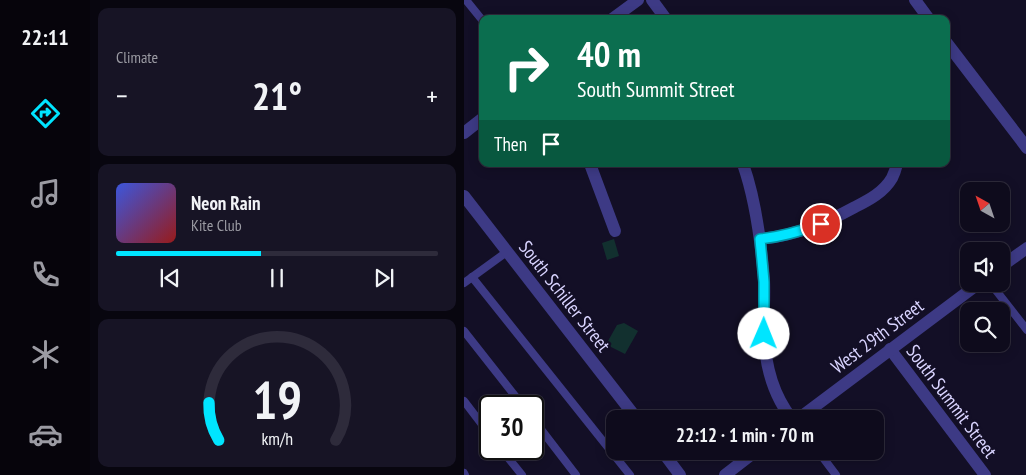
<!DOCTYPE html>
<meta charset="utf-8">
<style>
:root{--surface:#0e0b1c;--page:#171425;--text:#f1f3f6;--muted:#9b9ba3;--line:#2e2b3b;--accent:#00e5ff}
body{margin:0;font-family:"PT Sans Narrow",sans-serif;background:var(--page);color:var(--text);height:100vh;display:flex;flex-direction:column;font-size:19px;white-space:nowrap}
*{box-sizing:border-box;margin:0}
p{font-size:16px;color:var(--muted)}
.icon{flex:none;width:28px;height:28px;fill:none;stroke:currentColor;stroke-width:2;stroke-linecap:round;stroke-linejoin:round}
.map{position:relative;flex:1;overflow:hidden}
.sheet{display:flex;flex-direction:column;gap:8px;padding:8px;background:#08060f;width:374px}
.sheet>*{flex:none}
.banner{position:absolute;left:15px;top:15px;width:471px;height:152px;border-radius:10px;box-shadow:0 2px 12px #0003,0 0 0 1px var(--line);background:#0b6e4f;color:#fff;overflow:hidden}
.needle{width:32px;rotate:320deg}
.buttons{position:absolute;left:496px;top:182px;display:grid;gap:10px}
.buttons a{display:grid;place-items:center;width:50px;height:50px;border-radius:10px;background:var(--surface);box-shadow:0 2px 12px #0003,0 0 0 1px var(--line);font-size:25px}
.speed{position:absolute;left:15px;top:395px;display:flex;gap:10px;font-size:25px;font-weight:700;text-align:center}
.speed>*{display:grid;place-content:center;width:65px;height:65px;border-radius:50%;background:var(--surface);box-shadow:0 2px 12px #0003,0 0 0 1px var(--line);line-height:1}
.speed .limit{border:2px solid #111;border-radius:8px;background:#fff;color:#111}
.pin{position:absolute;display:grid;place-items:center;width:42px;height:42px;color:#fff;margin:-21px;border:2px solid #fff;border-radius:50%;box-shadow:0 1px 5px #0007}
.me{position:absolute;width:55px;margin:-28px;rotate:1deg;stroke-linejoin:round;filter:drop-shadow(0 0 4px #0008)}
.turn{display:flex;align-items:center;gap:18px;height:105px;padding:0 15px;font-size:22px}
.turn .icon{width:65px;height:65px;stroke-width:2.5}
.turn b{display:block;font-size:35px;line-height:42px}
.then{display:flex;align-items:center;height:48px;padding:0 15px;background:#0003;gap:10px;font-size:19px}
.big{font-size:38px;font-weight:600;line-height:1.1}
.sheet .tile{flex:1;display:flex;flex-direction:column;justify-content:center;gap:8px;min-width:0;padding:0 18px;border-radius:10px;background:var(--page)}
.sheet .dial{align-items:center;gap:0}
.dial svg{height:130px;overflow:visible;fill:none;stroke:var(--line);stroke-width:7;stroke-linecap:round;text-anchor:middle}
.dial text{fill:var(--text);stroke:none}
.song{display:flex;align-items:center;gap:15px}
.cover{width:60px;height:60px;border-radius:8px;background:linear-gradient(135deg,hsl(230 70% 55%),hsl(0 70% 35%))}
.played{height:5px;border-radius:2px;background:linear-gradient(90deg,var(--accent) 45%,var(--line) 45%)}
.keys{display:flex;justify-content:space-around;direction:ltr}
.heat{display:flex;justify-content:space-between;align-items:center;font-size:28px;direction:ltr}
.trip{position:absolute;left:142px;top:410px;width:278px;height:50px;border-radius:10px;background:var(--surface);box-shadow:0 2px 12px #0003,0 0 0 1px var(--line);font-weight:600;line-height:50px;text-align:center}
main{display:flex;flex:1;min-height:0}
.tabs{display:flex;flex-direction:column;width:90px;justify-content:space-around;align-items:center;background:#06040b;color:var(--muted)}
.tabs .icon{width:35px;height:35px}
.tabs .active{color:var(--accent)}
.tabs b{font-size:22px;color:var(--text)}
.map>svg:first-child{display:block}
.green{fill:#12302f}
.lines{fill:none;stroke-linecap:round;stroke-linejoin:round}
.service{stroke:#3d3a85;stroke-width:8}
.minor{stroke:#3d3a85;stroke-width:12}
.route-casing{stroke:#0095a6;stroke-width:12}
.route{stroke:#00e5ff;stroke-width:9}
.labels{text-anchor:middle;dominant-baseline:central;stroke-width:5;stroke-linejoin:round;paint-order:stroke}
.street-label{font-size:19px;fill:#d9d4ff;stroke:#130f26}
</style>
<main>
<nav class="tabs">
<b>22:11</b>
<svg class="icon active" aria-label="directions" viewBox="0 0 24 24"><path d="M12 3l9 9-9 9-9-9zM9 14v-3h6M13 9l2 2-2 2"/></svg>
<svg class="icon" aria-label="music" viewBox="0 0 24 24"><path d="M9 18V5l10-2v13"/><circle cx="6" cy="18" r="3"/><circle cx="16" cy="16" r="3"/></svg>
<svg class="icon" aria-label="phone" viewBox="0 0 24 24"><path d="M5 4h4l2 5-3 2q2 4 5 5l2-3 5 2v4C11 20 4 13 5 4z"/></svg>
<svg class="icon" aria-label="climate" viewBox="0 0 24 24"><path d="M12 3v18M4 7l16 10M4 17L20 7"/></svg>
<svg class="icon" aria-label="car" viewBox="0 0 24 24"><path d="M5 17H2v-5l4-1 3-4h7l3 4 3 1v5h-3M9 17h6M6 11h13"/><circle cx="7" cy="17" r="2"/><circle cx="17" cy="17" r="2"/></svg>
</nav>
<section class="sheet">
<div class="tile"><p>Climate</p>
<div class="heat"><a>−</a><b class="big">21°</b><a>+</a></div>
</div>
<div class="tile">
<div class="song"><i class="cover"></i><div><b>Neon Rain</b><p>Kite Club</p></div></div>
<div class="played"></div>
<div class="keys"><svg class="icon" aria-label="previous" viewBox="0 0 24 24"><path d="M18 5L8 12l10 7zM5 5v14"/></svg><svg class="icon" aria-label="pause" viewBox="0 0 24 24"><path d="M8 5v14M16 5v14"/></svg><svg class="icon" aria-label="next" viewBox="0 0 24 24"><path d="M6 5l10 7-10 7zM19 5v14"/></svg></div>
</div>
<div class="tile dial"><svg viewBox="0 0 100 80">
<path d="M14 69A42 42 0 1 1 86 69"/>
<path d="M14 69A42 42 0 0 1 8 46" stroke="#00e5ff"/>
<text x="50" y="56" font-size="32" font-weight="700">19</text>
<text x="50" y="72" font-size="11">km/h</text>
</svg></div>
</section>
<div class="map">
<svg width="563" height="475" viewBox="0 0 563 475">
<rect width="100%" height="100%" fill="#130f26"/>
<g class="green">
<polygon points="150,239 155,256 143,260 138,243"/>
<polygon points="160,323 174,331 161,354 147,347 144,341 153,325"/>
</g>
<g class="lines">
<g class="service">
<polyline points="2,0 19,21"/>
<polyline points="8,277 166,475"/>
<polyline points="0,283 44,251"/>
<polyline points="527,284 563,330"/>
<polyline points="0,331 59,406"/>
<polyline points="0,401 26,435"/>
<polyline points="69,419 112,475"/>
<polyline points="37,449 58,475"/>
<polyline points="354,451 372,475"/>
<polyline points="0,473 1,475"/>
</g>
<g class="minor">
<polyline points="188,0 202,19"/>
<polyline points="451,0 465,19"/>
<polyline points="148,19 174,0"/>
<polyline points="482,42 563,148"/>
<polyline points="0,133 19,118"/>
<polyline points="126,164 151,231"/>
<path d="M 279,164 C 292,201 297,241 300,280 C 301,298 299,316 300,333 C 301,365 308,394 328,419"/>
<polyline points="0,196 173,419"/>
<path d="M 296,239 C 330,236 362,223 391,207 C 405,200 420,192 428,178 C 430,174 432,168 433,164"/>
<polyline points="538,266 563,248"/>
<polyline points="426,349 521,475"/>
<polyline points="334,419 514,284"/>
<polyline points="198,451 216,475"/>
<polyline points="261,475 292,451"/>
</g>
</g>
<g class="lines">
<g class="route-casing">
<path id="route" d="M 300,334 L 300,282 L 296,239 C 317,237 337,231 357,224"/>
</g>
<use href="#route" class="route"/>
</g>
<g class="labels">
<g class="street-label">
<text transform="translate(101 296) rotate(52)">South Schiller Street</text>
<text transform="translate(413 336) rotate(-37)">West 29th Street</text>
<text transform="translate(488 401) rotate(53)">South Summit Street</text>
</g>
</g>
</svg>
<div class="buttons">
<a><svg class="needle" viewBox="-14 -14 28 28"><path d="M0-13l5 13h-10z" fill="#e53935"/><path d="M0 13l5-13h-10z" fill="#9b9ba3"/></svg></a>
<a><svg class="icon" aria-label="sound" viewBox="0 0 24 24"><path d="M4 9h4l5-4v14l-5-4H4zM17 9q2 3 0 6"/></svg></a>
<a><svg class="icon" aria-label="search" viewBox="0 0 24 24"><circle cx="10" cy="10" r="6"/><path d="M15 15l6 6"/></svg></a>
</div>
<div class="speed"><div class="limit">30</div></div>
<div class="pin" style="left:357px;top:224px;background:#d93025"><svg class="icon" aria-label="arrive" viewBox="0 0 24 24"><path d="M6 21V4h12l-3 4 3 4H6"/></svg></div>
<svg class="me" style="left:300px;top:334px" viewBox="-20 -20 40 40"><circle r="19" fill="#fff"/><path d="M0-13L10 11 0 6-10 11z" fill="#00e5ff"/></svg>
<div class="trip">22:12 · 1 min · 70 m</div>
<div class="banner">
<div class="turn"><svg class="icon" aria-label="right" viewBox="0 0 24 24"><path d="M7 20v-9h11M14 6l5 5-5 5"/></svg><div><b>40 m</b>South Summit Street</div></div>
<div class="then">Then<svg class="icon" aria-label="arrive" viewBox="0 0 24 24"><path d="M6 21V4h12l-3 4 3 4H6"/></svg></div>
</div>
</div>
</main>
